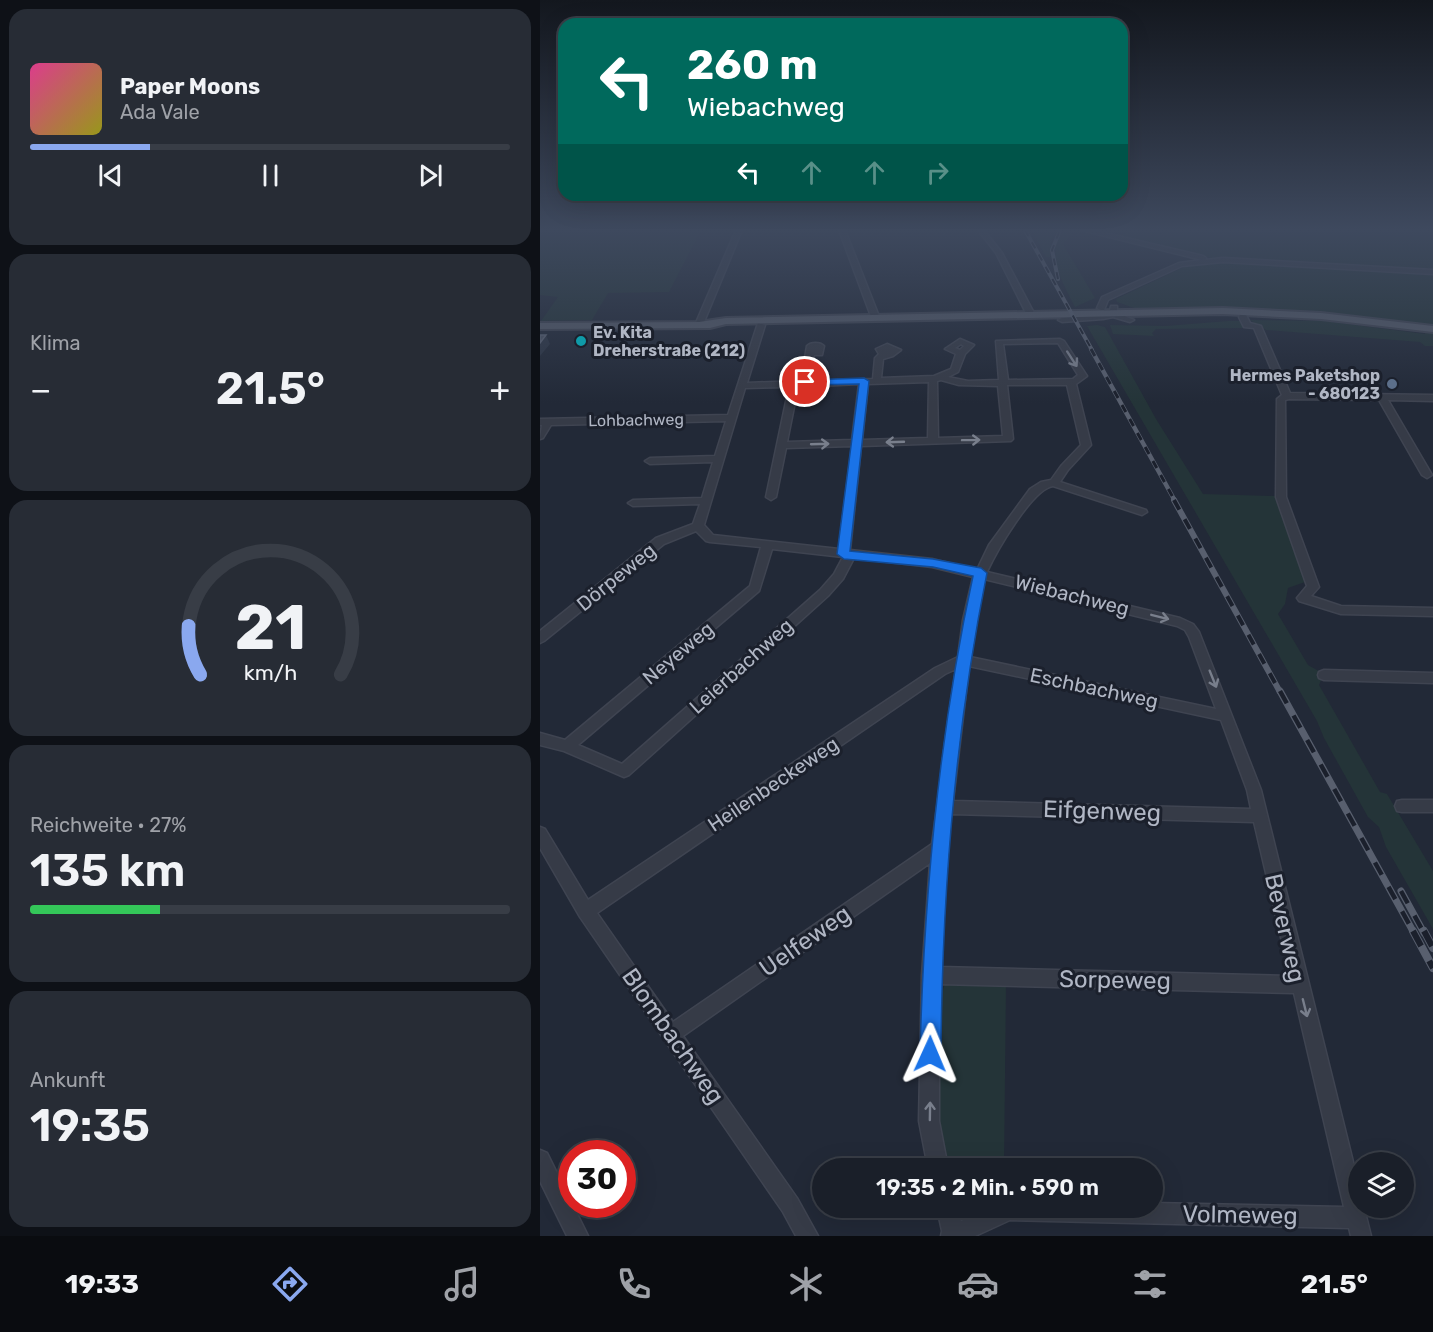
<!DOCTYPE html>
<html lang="de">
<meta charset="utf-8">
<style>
:root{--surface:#1a1f29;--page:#272c35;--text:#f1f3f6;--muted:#9fa2a8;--line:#383d46;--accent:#8aa8ef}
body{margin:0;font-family:Rubik,sans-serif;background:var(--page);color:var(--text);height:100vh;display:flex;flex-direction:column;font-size:22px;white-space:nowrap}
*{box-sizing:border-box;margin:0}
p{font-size:20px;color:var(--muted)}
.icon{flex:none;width:33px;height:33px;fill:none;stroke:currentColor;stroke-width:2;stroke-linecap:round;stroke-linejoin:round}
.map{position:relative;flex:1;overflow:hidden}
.panel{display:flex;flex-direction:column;gap:9px;padding:9px;background:#0e1117;width:540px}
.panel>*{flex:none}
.top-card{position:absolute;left:18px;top:18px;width:570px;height:183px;border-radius:18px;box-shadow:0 6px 24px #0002,0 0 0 2px var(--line);background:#00695c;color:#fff;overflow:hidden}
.tools{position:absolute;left:808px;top:1152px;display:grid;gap:12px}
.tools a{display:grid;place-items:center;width:66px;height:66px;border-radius:50%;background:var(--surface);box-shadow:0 6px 24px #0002,0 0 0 2px var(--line);font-size:30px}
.speed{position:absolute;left:18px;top:1140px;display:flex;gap:12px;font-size:30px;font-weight:700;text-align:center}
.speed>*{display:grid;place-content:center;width:78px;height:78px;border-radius:50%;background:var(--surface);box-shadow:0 6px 24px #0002,0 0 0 2px var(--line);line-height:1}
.speed .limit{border:9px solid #d22;background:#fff;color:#111}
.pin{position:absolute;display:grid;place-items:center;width:51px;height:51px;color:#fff;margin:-26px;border:3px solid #fff;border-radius:50%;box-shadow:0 2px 6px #0007}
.me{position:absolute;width:66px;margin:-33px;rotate:1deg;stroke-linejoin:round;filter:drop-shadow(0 0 4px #0008)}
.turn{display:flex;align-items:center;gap:21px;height:126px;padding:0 30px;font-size:27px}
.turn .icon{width:78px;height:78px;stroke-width:2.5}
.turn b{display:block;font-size:42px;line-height:51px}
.lanes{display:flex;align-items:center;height:57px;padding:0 30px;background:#0003;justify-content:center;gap:30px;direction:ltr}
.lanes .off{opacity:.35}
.big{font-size:45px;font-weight:600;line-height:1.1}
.panel .card{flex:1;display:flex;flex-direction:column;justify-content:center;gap:9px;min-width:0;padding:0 21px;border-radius:18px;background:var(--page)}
.panel .dial{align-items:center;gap:0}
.dial svg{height:156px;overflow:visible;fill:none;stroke:var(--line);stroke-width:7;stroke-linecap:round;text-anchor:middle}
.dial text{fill:var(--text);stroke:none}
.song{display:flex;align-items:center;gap:18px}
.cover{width:72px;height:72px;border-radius:9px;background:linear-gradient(135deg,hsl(330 70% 55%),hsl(60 70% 35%))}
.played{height:6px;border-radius:3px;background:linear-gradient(90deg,var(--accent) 25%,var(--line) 25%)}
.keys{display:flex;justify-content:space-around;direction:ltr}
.heat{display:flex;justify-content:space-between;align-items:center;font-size:33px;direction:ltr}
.charge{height:9px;border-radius:4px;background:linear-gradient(90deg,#34c759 27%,var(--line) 0)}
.trip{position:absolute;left:272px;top:1158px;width:351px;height:60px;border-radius:30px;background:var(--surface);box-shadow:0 6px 24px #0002,0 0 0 2px var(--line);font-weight:600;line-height:60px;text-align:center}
.dock{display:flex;height:96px;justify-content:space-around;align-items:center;background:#0a0c10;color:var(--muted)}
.dock .icon{width:42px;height:42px}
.dock .on{color:var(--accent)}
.dock b{font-size:27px;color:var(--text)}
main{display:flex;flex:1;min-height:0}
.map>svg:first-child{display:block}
.green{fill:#243438}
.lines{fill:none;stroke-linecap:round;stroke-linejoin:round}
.minor-casing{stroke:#3f4451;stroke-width:3}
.major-casing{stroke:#3f4451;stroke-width:4}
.minor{fill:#363b47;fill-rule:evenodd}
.major{fill:#545a67;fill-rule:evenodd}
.rail-far4-casing{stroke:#585f6e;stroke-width:4}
.rail-far3-casing{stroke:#585f6e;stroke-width:4.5}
.rail-far2-casing{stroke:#585f6e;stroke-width:6}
.rail-far1-casing{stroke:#585f6e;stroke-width:7}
.rail-casing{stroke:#585f6e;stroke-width:8}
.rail-far4{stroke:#1b202c;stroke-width:2;stroke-dasharray:7;stroke-linecap:butt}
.rail-far3{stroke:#1b202c;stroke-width:3;stroke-dasharray:8;stroke-linecap:butt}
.rail-far2{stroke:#1b202c;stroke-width:4;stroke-dasharray:11;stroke-linecap:butt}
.rail-far1{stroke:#1b202c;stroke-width:4.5;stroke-dasharray:14;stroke-linecap:butt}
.rail{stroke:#1b202c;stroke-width:6;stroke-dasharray:17;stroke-linecap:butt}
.shaded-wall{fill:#2d3544}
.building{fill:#4a5261;stroke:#5a6171;stroke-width:1.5}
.oneway{stroke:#797f8c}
.route{fill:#1a73e8;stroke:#114b97;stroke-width:1.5}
.culture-dot{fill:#0f9aa8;stroke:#1b202c;stroke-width:2}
.service-dot{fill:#5c6f8a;stroke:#1b202c;stroke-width:2}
.labels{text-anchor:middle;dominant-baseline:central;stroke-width:6;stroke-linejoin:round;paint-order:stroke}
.far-poi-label{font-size:16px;font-weight:bold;fill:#b0b6c4;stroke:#1b202c;text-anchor:start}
.far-street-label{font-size:16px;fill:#b0b6c4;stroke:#1b202c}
.street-label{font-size:20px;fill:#b0b6c4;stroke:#1b202c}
.near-street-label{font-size:24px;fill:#b0b6c4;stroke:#1b202c}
</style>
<main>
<section class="panel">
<div class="card">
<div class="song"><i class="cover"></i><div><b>Paper Moons</b><p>Ada Vale</p></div></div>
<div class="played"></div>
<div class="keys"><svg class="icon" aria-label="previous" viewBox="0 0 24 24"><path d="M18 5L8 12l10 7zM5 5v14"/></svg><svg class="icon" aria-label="pause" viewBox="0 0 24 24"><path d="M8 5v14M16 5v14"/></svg><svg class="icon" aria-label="next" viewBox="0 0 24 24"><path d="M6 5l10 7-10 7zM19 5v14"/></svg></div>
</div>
<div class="card"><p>Klima</p>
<div class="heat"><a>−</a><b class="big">21.5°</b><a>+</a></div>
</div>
<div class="card dial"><svg viewBox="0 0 100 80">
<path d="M14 69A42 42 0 1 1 86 69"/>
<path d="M14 69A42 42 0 0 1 8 44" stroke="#8aa8ef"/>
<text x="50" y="56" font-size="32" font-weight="700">21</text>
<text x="50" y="72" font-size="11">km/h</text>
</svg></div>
<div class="card"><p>Reichweite · 27%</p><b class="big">135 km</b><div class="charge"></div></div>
<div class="card"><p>Ankunft</p><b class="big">19:35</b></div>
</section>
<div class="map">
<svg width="893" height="1236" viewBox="0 0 893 1236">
<rect width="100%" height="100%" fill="#222937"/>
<g class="green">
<polygon points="0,230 161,230 129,292 68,293 52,320 1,321 18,297 0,295"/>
<polygon points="492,230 516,230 511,241 510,257 506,257"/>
<path d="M 522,230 L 535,230 L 523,244 L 555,298 L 535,307 C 523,284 506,255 522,230 Z"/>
<polygon points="591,230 622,234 629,230 893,230 893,270 676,259 578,237"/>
<polygon points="692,263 893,274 893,326 742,310 594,308 577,302 576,299 646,266"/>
<polygon points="710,320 784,321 885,334 885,332 893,333 893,346 885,346 880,342 726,330"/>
<polygon points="688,321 703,321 706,328 616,329 612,333 614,336 573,334 570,325 626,326"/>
<polygon points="557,325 565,327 616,419 663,494 736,496 765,582 748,588 745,604 738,614 768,665 784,674 779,685 840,792 847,794 893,871 893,929 846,847 839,827 828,817 784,738 777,721 547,326"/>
<polygon points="405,984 466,984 464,1168 404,1168 397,1138 400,997"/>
</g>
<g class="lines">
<g class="minor-casing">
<g id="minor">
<polygon points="196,230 202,230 164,322 172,322 176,324 172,326 156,327 155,325"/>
<polygon points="299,230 305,230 340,319 339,321 332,319"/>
<polygon points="438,230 444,230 462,253 495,315 494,317 487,315 456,253"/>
<polygon points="541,230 552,230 663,256 666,258 665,260 683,258 893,270 893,274 683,262 642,266 568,300 564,310 561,310 557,308 562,297 639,263 662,260"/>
<polygon points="571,306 577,306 577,313 594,320 590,322 573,317 563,319 522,322 518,320 522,318 562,315 565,314 564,310 570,310"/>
<polygon points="700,315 706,315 710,323 721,326 750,393 893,395 893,401 848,400 892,475 887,478 882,475 839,400 749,399 745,400 746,497 779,587 771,596 801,606 893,608 893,616 801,614 759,601 757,598 767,586 736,497 737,399 742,395 714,328 704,327 699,317"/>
<path d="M 218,323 L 225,325 L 207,383 L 261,381 L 267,346 C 271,342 280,342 284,346 L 282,355 L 274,355 L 269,381 L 333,379 L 335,358 L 339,354 L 336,349 L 347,344 L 361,350 L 353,356 L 343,359 L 341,378 L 394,376 L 411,369 L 416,354 L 405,349 L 420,339 L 434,345 L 425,354 L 418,372 L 408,377 L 428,381 L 459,380 L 456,341 L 520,339 L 524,341 L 547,376 L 536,384 L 551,445 L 528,470 L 520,482 L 606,510 L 607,512 L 602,515 L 513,486 C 492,489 456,552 447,572 L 640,618 L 653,624 L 659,632 L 721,790 L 819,1186 L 819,1208 L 824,1208 L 831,1236 L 811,1236 L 809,1228 L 470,1220 L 435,1236 L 401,1236 L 402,1231 L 397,1208 L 417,1208 L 421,1221 L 452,1208 L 612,1208 L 612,1203 L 804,1207 L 754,993 L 399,984 L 399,1121 L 408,1168 L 388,1168 L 379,1121 L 382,975 L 390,863 L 143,1036 L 257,1198 L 278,1236 L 256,1236 L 243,1212 L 40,917 L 0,848 L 0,827 L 5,829 L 48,900 L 395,668 L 418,657 L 423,620 L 433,577 L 392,567 L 314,558 L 303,579 L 288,596 L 89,775 L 84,777 L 24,751 L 0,745 L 0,733 L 25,740 L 210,586 L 221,547 L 170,542 L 166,541 L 156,531 L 124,544 L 4,641 L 0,643 L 0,631 L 116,538 L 153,524 L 160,504 L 93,506 L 88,503 L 93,500 L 162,498 L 173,462 L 110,464 L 105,461 L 110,458 L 175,456 L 186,421 L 11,425 L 3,438 L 0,439 L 2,425 L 0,425 L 0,419 L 188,415 ZM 518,343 L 538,375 L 533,379 L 468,380 L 463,344 ZM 421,344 L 424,346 L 420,350 L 415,348 ZM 401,380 L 419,385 L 458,386 L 463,436 L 398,438 L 397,381 ZM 389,382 L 388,438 L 322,440 L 328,384 ZM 319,384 L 312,440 L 247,442 L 258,387 ZM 467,385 L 527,385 L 541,445 L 521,466 L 511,480 L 501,482 L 490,489 L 449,545 L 437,570 L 392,559 L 310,550 L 321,446 L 471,441 L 473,439 ZM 249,387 L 226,497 L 231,500 L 236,497 L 246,448 L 312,446 L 299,549 L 173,535 L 164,525 L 205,388 ZM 232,549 L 303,557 L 294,574 L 280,590 L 82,764 L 38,745 L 219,591 ZM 444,579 L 637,626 L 645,630 L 649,637 L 676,709 L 430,657 L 435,620 ZM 429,666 L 681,720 L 707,790 L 711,809 L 413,801 ZM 416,669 L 392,844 L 133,1022 L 57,913 L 405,674 ZM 411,814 L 714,822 L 750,976 L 400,967 L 407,848 Z"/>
<polygon points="784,670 893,673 893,683 784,680 779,678 778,675 779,672"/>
<polygon points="862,800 893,800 893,812 862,812 857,811 855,806 857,801"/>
<polygon points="0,1150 7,1153 48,1236 27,1236 0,1181"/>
</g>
</g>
<g class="major-casing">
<polygon id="major" points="683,308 781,313 893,326 893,332 781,319 683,314 186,324 170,328 0,329 0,323 159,322 186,318"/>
</g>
<use href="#minor" class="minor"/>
<use href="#major" class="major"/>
<g class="rail-far4-casing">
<g id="rail-far4">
<polyline points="485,230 552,350"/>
<polyline points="518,279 512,250 520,230"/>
</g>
</g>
<g class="rail-far3-casing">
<polyline id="rail-far3" points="551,349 635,501"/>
</g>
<g class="rail-far2-casing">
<polyline id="rail-far2" points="634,500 740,692"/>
</g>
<g class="rail-far1-casing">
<g id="rail-far1">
<polyline points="740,691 874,933"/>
<polyline points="861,891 884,933"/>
</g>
</g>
<g class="rail-casing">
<g id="rail">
<polyline points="873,931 893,968"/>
<polyline points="884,931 893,948"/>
</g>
</g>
<use href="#rail-far4" class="rail-far4"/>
<use href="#rail-far3" class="rail-far3"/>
<use href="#rail-far2" class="rail-far2"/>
<use href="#rail-far1" class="rail-far1"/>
<use href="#rail" class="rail"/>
</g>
<polygon class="shaded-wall" points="6,335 10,344 0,356 0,343"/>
<polygon class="building" points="0,335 6,335 0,343"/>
<defs><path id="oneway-shaft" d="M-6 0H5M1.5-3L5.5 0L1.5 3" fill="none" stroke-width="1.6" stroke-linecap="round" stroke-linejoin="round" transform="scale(1.5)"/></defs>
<g class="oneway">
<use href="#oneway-shaft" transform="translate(532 359) rotate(57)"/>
<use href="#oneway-shaft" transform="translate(431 440) rotate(-1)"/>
<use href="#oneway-shaft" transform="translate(355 442) rotate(178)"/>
<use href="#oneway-shaft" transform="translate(280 444) rotate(-2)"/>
<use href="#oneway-shaft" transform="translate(620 617) rotate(14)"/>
<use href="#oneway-shaft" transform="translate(673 679) rotate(68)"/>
<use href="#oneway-shaft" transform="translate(765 1008) rotate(76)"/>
<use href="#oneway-shaft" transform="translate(390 1111) rotate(-89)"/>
</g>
<linearGradient id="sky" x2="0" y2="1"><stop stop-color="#13171e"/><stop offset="0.57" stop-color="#3e495e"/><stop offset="1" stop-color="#3e495e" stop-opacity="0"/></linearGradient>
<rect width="893" height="403" fill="url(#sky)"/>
<path class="route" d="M 324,378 L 329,381 L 310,551 L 393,559 L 441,568 L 447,573 C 415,732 402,892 401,1054 L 398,1062 L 390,1065 L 383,1062 L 380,1054 C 384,893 399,733 433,576 L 393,567 L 304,559 L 297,554 L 319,384 L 265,385 L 260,382 L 265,380 Z"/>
<circle class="culture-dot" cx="41" cy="341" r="6"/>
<circle class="service-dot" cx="852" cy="384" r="6"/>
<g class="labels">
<g class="far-poi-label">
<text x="53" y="332">Ev. Kita<tspan x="53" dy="18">Dreherstraße (212)</tspan></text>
<text x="840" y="375" text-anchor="end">Hermes Paketshop<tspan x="840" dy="18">- 680123</tspan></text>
</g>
<g class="far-street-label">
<text transform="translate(96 420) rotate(-1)">Lohbachweg</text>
</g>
<g class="street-label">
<text transform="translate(76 577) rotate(-39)">Dörpeweg</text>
<text transform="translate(532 595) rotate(14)">Wiebachweg</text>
<text transform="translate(138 653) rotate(-40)">Neyeweg</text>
<text transform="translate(201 666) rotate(-42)">Leierbachweg</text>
<text transform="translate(554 688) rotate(12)">Eschbachweg</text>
<text transform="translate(233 784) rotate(-34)">Heilenbeckeweg</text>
</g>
<g class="near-street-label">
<text transform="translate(562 811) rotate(2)">Eifgenweg</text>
<text transform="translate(745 928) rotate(77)">Beverweg</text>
<text transform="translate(265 941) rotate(-35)">Uelfeweg</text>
<text transform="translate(575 980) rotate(1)">Sorpeweg</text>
<text transform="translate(133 1036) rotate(55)">Blombachweg</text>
<text transform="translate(700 1215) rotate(1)">Volmeweg</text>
</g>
</g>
</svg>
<div class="tools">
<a><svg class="icon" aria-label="layers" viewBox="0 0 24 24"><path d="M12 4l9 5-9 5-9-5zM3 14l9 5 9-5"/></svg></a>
</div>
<div class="speed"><div class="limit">30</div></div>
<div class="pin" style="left:265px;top:382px;background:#d93025"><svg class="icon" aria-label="arrive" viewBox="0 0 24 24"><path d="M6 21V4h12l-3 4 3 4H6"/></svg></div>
<svg class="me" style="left:390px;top:1054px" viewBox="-20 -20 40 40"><path d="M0-17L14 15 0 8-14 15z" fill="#1a73e8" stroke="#fff" stroke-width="4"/></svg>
<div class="trip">19:35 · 2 Min. · 590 m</div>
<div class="top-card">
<div class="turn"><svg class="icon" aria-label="left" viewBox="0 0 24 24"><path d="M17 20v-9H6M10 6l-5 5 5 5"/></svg><div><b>260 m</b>Wiebachweg</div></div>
<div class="lanes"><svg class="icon" aria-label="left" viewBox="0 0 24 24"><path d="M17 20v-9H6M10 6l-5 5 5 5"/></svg><svg class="icon off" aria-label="ahead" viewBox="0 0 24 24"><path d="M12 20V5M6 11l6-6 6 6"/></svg><svg class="icon off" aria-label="ahead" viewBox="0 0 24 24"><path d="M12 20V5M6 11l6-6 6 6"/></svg><svg class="icon off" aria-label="right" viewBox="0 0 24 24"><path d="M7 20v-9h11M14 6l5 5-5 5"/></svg></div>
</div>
</div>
</main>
<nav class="dock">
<b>19:33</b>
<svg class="icon on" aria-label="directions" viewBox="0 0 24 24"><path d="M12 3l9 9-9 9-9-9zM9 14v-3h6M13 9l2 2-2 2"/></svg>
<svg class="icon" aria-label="music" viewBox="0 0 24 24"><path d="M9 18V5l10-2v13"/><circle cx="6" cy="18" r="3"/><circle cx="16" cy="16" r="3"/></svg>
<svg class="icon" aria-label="phone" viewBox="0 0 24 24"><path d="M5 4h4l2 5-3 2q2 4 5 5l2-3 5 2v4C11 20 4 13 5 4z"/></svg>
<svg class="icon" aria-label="climate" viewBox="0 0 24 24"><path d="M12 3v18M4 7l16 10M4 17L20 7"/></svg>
<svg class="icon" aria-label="car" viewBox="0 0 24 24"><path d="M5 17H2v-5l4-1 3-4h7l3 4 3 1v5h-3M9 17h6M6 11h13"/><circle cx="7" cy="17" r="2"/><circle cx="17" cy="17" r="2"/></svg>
<svg class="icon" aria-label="filters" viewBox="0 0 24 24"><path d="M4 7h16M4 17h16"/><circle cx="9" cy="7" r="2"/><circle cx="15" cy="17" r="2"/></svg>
<b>21.5°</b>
</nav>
